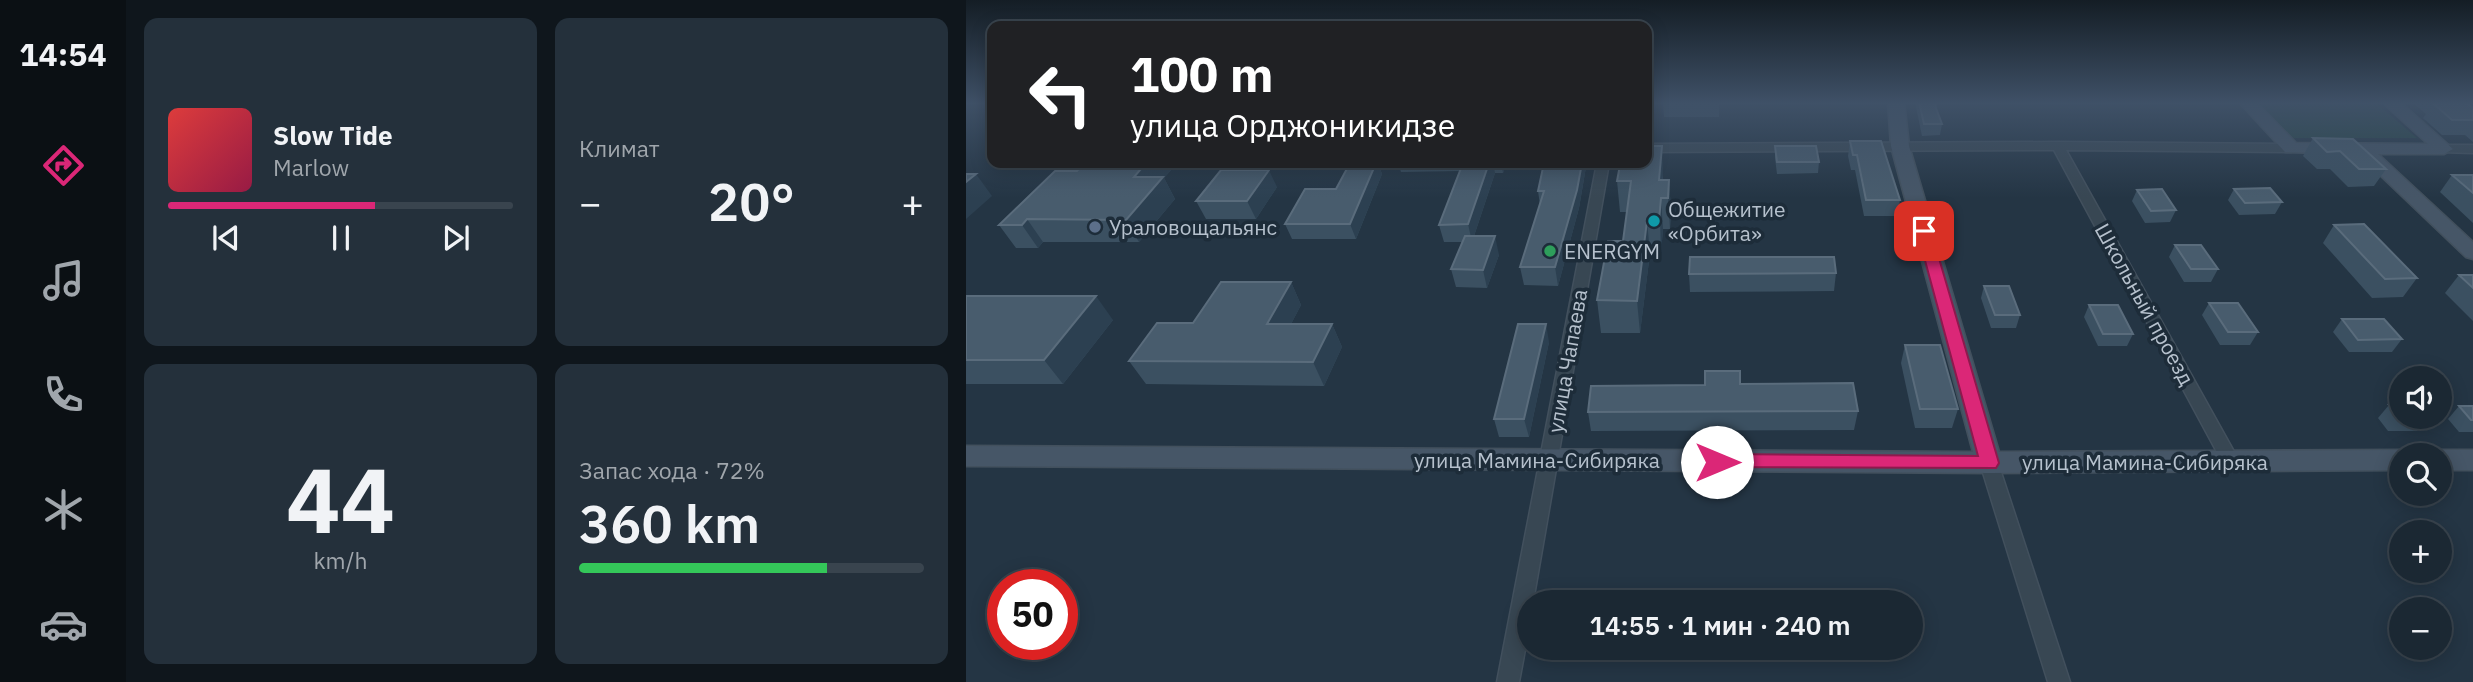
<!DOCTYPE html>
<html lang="ru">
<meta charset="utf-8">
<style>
:root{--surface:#1b2833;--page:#24303b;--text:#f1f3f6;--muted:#a0a6ac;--line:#39444e;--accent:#db2777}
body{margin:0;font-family:"IBM Plex Sans",sans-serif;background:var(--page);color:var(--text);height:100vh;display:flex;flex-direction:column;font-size:26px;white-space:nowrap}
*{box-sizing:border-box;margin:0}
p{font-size:23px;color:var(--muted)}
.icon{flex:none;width:38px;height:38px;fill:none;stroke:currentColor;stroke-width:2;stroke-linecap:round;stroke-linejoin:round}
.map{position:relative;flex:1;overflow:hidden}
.sheet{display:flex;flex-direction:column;gap:18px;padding:18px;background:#0f161c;width:840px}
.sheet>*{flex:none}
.top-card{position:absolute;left:21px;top:21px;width:665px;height:147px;border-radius:14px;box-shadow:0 4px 18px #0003,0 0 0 2px var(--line);background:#202124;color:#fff;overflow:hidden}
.fabs{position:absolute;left:1423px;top:366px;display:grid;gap:14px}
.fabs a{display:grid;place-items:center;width:63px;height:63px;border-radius:50%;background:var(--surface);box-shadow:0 4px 18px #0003,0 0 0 2px var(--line);font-size:35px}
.speed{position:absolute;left:21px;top:569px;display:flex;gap:14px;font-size:35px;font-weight:700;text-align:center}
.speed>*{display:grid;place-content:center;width:91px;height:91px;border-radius:50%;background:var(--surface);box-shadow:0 4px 18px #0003,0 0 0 2px var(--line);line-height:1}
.speed .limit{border:10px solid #d22;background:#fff;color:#111}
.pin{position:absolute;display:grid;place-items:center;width:60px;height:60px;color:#fff;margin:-30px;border-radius:14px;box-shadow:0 4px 10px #0006}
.me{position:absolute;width:77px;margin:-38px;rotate:90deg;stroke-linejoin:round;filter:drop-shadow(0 0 5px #0008)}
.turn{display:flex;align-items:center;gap:24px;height:147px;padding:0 28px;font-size:32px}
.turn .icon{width:91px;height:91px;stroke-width:2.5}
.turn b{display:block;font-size:49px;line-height:60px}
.big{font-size:52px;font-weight:600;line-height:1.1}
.sheet .widget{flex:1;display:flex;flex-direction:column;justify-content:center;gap:10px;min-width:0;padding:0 24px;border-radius:14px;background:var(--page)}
.sheet .dial{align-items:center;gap:0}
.dial b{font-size:91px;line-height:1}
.song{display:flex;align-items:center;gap:21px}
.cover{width:84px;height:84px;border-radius:10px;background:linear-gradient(135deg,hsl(0 70% 55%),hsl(340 70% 35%))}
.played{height:7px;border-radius:4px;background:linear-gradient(90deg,var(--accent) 60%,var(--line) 60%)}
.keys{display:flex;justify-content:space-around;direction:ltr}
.heat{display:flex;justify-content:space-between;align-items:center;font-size:38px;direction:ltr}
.charge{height:10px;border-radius:5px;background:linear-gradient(90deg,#34c759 72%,var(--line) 0)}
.sheet .tiles{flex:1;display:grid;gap:18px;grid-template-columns:repeat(2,1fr)}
.trip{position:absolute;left:551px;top:590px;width:406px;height:70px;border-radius:35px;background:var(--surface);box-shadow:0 4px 18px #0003,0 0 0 2px var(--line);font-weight:600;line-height:70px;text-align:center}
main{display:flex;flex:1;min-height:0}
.tab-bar{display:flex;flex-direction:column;width:126px;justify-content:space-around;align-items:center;background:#0b1014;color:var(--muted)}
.tab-bar .icon{width:49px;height:49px}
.tab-bar .active{color:var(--accent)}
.tab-bar b{font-size:32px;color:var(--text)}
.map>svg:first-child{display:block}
.green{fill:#264545}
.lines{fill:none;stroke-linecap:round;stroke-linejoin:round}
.street-casing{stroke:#42505d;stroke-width:3}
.secondary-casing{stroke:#42505d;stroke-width:3}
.street{fill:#384753;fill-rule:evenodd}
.secondary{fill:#465667;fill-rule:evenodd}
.wall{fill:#3b5061}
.shaded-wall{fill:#2c4051}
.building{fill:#485c6d;stroke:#5a6c7c;stroke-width:2}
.route{fill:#db2777;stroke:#8e194d;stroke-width:2}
.culture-dot{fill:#0f9aa8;stroke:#1d2c39;stroke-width:2.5}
.service-dot{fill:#5c6f8a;stroke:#1d2c39;stroke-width:2.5}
.leisure-dot{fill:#2e9e5b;stroke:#1d2c39;stroke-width:2.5}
.labels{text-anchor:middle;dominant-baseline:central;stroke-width:7;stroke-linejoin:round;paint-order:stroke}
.poi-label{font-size:21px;fill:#b6c1cd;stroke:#1d2c39;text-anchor:start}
.street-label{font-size:21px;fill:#b6c1cd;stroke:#1d2c39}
</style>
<main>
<nav class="tab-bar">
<b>14:54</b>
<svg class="icon active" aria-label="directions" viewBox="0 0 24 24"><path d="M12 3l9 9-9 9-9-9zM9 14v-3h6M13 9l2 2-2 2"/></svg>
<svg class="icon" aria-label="music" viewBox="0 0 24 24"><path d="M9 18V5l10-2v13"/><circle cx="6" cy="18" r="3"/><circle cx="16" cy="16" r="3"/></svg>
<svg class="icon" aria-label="phone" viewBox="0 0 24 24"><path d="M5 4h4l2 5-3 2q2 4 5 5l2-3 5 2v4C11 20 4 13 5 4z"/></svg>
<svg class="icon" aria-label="climate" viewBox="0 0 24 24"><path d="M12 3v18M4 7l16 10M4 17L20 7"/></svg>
<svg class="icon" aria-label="car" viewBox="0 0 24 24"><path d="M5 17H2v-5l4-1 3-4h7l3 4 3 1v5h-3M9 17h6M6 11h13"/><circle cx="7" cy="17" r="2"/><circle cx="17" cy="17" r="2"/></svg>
</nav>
<section class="sheet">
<div class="tiles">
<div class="widget">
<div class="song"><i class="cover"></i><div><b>Slow Tide</b><p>Marlow</p></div></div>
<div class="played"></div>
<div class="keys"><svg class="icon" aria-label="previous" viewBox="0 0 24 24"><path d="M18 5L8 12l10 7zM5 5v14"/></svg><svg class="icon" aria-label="pause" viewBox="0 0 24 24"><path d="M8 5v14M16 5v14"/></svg><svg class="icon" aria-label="next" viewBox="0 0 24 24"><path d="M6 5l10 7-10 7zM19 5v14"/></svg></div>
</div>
<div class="widget"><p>Климат</p>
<div class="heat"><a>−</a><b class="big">20°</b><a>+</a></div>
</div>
<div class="widget dial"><b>44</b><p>km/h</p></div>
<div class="widget"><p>Запас хода · 72%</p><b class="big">360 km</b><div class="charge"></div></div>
</div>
</section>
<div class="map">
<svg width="1507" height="682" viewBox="0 0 1507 682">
<rect width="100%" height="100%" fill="#243544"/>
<polygon class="green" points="1287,102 1409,102 1451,138 1321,138"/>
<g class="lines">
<g class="street-casing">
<g id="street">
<polygon points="1092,142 1325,144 1331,148 1325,152 1100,150 1271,457 1274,462 1271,467 1265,469 1259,467 1088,150 681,152 681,144"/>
<polygon points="1478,145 1507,145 1507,153 1474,152 1472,149"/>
<polygon points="631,163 643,163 567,602 564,602 564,623 553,682 531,682"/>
<polygon points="1023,456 1029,458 1032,463 1104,682 1082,682 1014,463 1017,458"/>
</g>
</g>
<g class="secondary-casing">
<g id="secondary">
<polygon points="922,102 938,102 943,146 1033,452 1435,450 1445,455 1435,455 1435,470 1023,473 0,466 0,446 1007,452 925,146"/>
<polygon points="1273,102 1290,102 1330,143 1462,144 1416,102 1434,102 1487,149 1478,154 1412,154 1507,242 1507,259 1500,257 1392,154 1319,152"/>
<polygon points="1474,450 1507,450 1507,470 1474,470 1474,455 1464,455"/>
</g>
</g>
<use href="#street" class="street"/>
<use href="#secondary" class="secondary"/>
</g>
<g class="wall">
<polygon points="697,102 753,102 753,117 698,117"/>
<polygon points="949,102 969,102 970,108 976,124 974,135 956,136"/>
<polygon points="1446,102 1500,102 1507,108 1507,142 1499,135 1476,135 1457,118 1460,114"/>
<polygon points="1347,138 1420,169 1408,186 1382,187 1364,169 1351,169 1337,156"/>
<polygon points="884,141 934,200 931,216 898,216 889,170 885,170 882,156"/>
<polygon points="809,146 853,162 852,173 811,174 809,158"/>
<polygon points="118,163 203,163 206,169 198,178 209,199 173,242 77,242 72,248 50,248 33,225 111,171"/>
<polygon points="245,163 276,163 270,170 249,169"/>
<polygon points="384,163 412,163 416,174 390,239 326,239 319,224 370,189"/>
<polygon points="432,163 541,163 537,173 529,173 508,236 533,255 521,288 490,287 485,269 496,242 478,242 473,225 494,171 435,172"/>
<polygon points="578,163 620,163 620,167 613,208 592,286 558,285 554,267 574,205 572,191"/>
<polygon points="1486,175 1507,175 1507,223 1474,192"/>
<polygon points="697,176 697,180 703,180 705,211 704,229 697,229 695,253 684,253 674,333 635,333 631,300 657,241 661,212 654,212 651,181"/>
<polygon points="311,187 290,219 240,219 230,201"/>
<polygon points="1268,189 1316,202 1309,214 1273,215 1262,200"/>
<polygon points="1171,190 1210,210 1204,222 1179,223 1166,201"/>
<polygon points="1368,225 1451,278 1437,297 1406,298 1357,243"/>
<polygon points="1209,245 1252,269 1245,282 1218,282 1203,257"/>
<polygon points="870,273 868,291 724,292 723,274"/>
<polygon points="1493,275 1507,275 1507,321 1479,293"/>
<polygon points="325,282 335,305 325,324 366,324 376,347 358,386 180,384 163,361 227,323"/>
<polygon points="1018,286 1054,315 1050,328 1025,328 1015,298"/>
<polygon points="0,296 147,320 97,384 0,384"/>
<polygon points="1243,303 1292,332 1284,345 1254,345 1236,315"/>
<polygon points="1123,305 1167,334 1161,346 1132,346 1118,317"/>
<polygon points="1376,319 1436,339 1426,352 1383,352 1367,332"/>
<polygon points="583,342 563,437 533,437 528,419"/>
<polygon points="939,345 992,409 986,428 949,428 935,363"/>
<polygon points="774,384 892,411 888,430 625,431 622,412 739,385"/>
<polygon points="1423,405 1462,419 1451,431 1422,431 1412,418"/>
<polygon points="1493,406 1507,406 1507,432 1493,432 1482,419"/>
</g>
<g class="shaded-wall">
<polygon points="696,146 697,176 695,198 697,229 695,253 693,180"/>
<polygon points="180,163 203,163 206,169 198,178 209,199 173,242 160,220 168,177"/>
<polygon points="267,163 276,163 270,170"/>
<polygon points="410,163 412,163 416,174 390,239 384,224"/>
<polygon points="523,163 527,163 529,173 506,242 502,224"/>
<polygon points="535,163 541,163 537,173"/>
<polygon points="616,163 620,163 620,167 613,208 592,286 589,267"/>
<polygon points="303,170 311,187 290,219 281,201"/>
<polygon points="10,174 26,196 0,219 0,182"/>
<polygon points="703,180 705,211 704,229 702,198"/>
<polygon points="61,219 77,242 72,248 56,225"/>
<polygon points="681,221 684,253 674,333 671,301"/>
<polygon points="529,236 533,255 521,288 517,270"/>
<polygon points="325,282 335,305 313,347 301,324"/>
<polygon points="130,296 147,320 97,384 78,360"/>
<polygon points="366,324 376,347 358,386 347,362"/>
<polygon points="580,324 583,342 563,437 558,419"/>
</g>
<g class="building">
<polygon points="953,102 969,102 970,108 976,124 958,124"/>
<polygon points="1474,102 1500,102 1507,108 1507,120 1486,120 1467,103 1475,103"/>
<polygon points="1347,138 1387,139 1420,169 1393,169 1374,151 1361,152"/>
<polygon points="884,141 915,141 934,200 900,200 891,155 887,155"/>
<polygon points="681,146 696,146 693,180 703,180 702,198 695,198 693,221 681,221 671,301 631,300 642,241 657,241 665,181 651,181 654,165 662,165 662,163 681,163"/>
<polygon points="809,146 850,146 853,162 811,162"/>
<polygon points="118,163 180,163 168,177 197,177 160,220 61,219 56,225 33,225 89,171 111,171"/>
<polygon points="384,163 410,163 384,224 319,224 339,189 370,189"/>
<polygon points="497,163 523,163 502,224 473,225"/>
<polygon points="578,163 616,163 611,190 589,267 554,267 578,191 572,191"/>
<polygon points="255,170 303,170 281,201 230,201"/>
<polygon points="0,174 10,174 0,182"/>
<polygon points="1486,175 1507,175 1507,193"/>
<polygon points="1304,188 1316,202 1279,203 1268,189"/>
<polygon points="1196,189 1210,210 1185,211 1171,190"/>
<polygon points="1398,224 1451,278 1419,279 1368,225"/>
<polygon points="499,236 529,236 517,270 485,269"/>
<polygon points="1209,245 1235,245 1252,269 1225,269"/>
<polygon points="724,257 868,257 870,273 723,274"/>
<polygon points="1493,275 1507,275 1507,288"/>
<polygon points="255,282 325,282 301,324 366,324 347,362 163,361 191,323 227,323"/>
<polygon points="1018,286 1043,286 1054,315 1029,315"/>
<polygon points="0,296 130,296 78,360 0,360"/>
<polygon points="1243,303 1272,303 1292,332 1262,332"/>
<polygon points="1123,305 1152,305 1167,334 1137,334"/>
<polygon points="1376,319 1418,319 1436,339 1392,340"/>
<polygon points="552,324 580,324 558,419 528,419"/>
<polygon points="939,345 974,345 992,409 954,409"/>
<polygon points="739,371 774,371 774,384 887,383 892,411 622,412 625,386 739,385"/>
<polygon points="1423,405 1435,405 1435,416 1460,416 1462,419 1433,419"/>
<polygon points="1493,406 1507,406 1507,420 1505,420"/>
</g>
<linearGradient id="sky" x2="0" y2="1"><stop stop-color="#141d25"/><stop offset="0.52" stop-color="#3f5167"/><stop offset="1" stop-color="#3f5167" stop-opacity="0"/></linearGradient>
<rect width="1507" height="198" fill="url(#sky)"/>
<polygon class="route" points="953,228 965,231 1033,463 1030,468 744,467 741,462 744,456 751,454 1012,456 951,231"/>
<circle class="culture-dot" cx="688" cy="221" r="7"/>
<circle class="service-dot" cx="129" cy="227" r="7"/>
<circle class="leisure-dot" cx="584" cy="251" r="7"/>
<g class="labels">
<g class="poi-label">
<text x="702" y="209">Общежитие<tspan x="702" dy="24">«Орбита»</tspan></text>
<text x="143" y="227">Ураловощальянс</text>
<text x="598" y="251">ENERGYM</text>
</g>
<g class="street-label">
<text transform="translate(1179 304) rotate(61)">Школьный проезд</text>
<text transform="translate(601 361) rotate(-80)">улица Чапаева</text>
<text x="571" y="460">улица Мамина-Сибиряка</text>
<text x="1179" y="462">улица Мамина-Сибиряка</text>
</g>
</g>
</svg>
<div class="fabs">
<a><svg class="icon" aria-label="sound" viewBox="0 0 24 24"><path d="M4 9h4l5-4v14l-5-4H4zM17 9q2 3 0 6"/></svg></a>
<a><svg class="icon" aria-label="search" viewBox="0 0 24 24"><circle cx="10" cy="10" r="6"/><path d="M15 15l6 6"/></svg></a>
<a>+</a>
<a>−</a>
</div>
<div class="speed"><div class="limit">50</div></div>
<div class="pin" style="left:958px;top:231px;background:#d93025"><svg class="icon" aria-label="arrive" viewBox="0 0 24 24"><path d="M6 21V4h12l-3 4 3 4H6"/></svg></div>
<svg class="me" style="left:751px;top:462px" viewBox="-20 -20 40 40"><circle r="19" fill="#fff"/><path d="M0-13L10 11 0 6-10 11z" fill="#db2777"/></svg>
<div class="trip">14:55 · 1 мин · 240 m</div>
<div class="top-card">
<div class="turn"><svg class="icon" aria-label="left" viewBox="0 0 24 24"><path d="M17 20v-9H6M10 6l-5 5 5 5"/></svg><div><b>100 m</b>улица Орджоникидзе</div></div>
</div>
</div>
</main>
